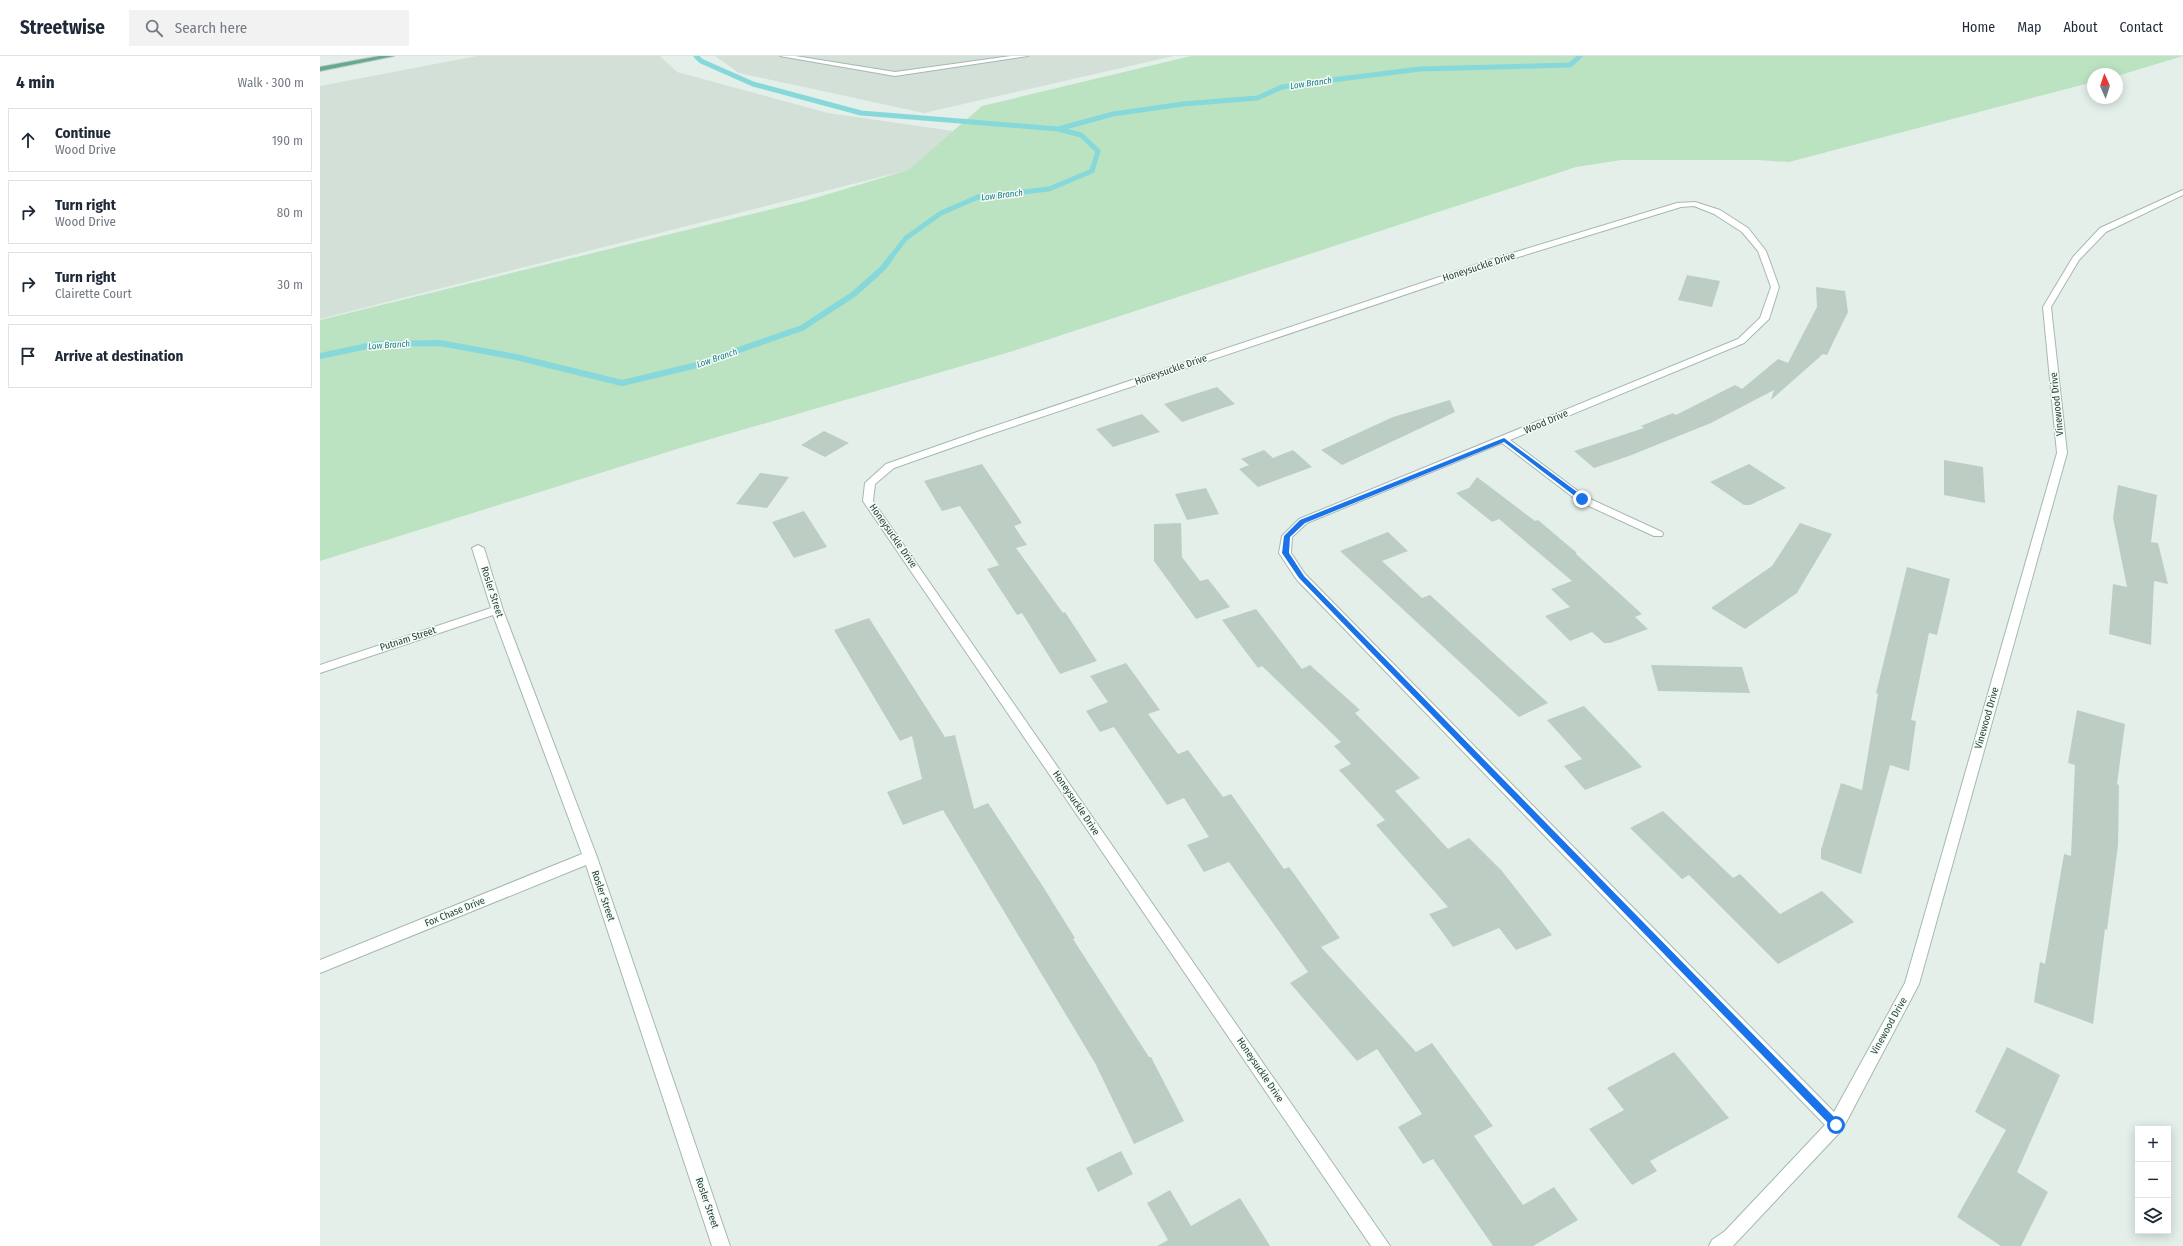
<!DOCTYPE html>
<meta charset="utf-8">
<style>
body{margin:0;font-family:"Fira Sans Condensed",sans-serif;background:#f2f2f3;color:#1f2937}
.controls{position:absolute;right:12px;bottom:12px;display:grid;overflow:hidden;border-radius:0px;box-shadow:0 2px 10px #0003}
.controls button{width:36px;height:36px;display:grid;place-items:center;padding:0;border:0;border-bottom:1px solid #e0e1e3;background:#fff;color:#1f2937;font:20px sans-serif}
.compass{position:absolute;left:1767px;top:12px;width:36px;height:36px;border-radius:50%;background:#fff;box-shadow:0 2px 10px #0003;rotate:357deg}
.stop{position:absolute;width:12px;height:12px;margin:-9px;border:3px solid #1a73e8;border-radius:50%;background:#fff}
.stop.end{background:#1a73e8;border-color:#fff;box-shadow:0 1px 4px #0008}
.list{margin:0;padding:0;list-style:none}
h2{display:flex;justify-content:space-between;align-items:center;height:52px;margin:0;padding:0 16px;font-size:17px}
h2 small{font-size:13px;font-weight:400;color:#747a83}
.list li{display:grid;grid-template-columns:26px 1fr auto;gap:12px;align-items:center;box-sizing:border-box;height:64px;margin:0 8px 8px;padding:0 8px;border:1px solid #e0e1e3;border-radius:0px}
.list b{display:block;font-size:15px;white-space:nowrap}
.list p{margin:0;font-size:13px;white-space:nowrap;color:#747a83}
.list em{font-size:13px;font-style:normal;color:#747a83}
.icon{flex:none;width:22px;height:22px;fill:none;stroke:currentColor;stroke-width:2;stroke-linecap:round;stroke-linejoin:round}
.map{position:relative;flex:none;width:1863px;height:1190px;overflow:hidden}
header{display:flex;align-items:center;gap:24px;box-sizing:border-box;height:56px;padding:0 20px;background:#fff;border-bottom:1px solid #e0e1e3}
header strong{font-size:19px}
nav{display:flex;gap:22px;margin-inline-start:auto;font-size:14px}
.search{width:280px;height:36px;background:#f2f2f3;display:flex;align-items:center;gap:10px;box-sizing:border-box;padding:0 14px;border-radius:0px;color:#747a83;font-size:15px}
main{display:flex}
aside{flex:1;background:#fff}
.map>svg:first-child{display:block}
.built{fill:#d2e0d8}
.green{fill:#bbe3c1}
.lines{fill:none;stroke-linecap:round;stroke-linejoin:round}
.stream-far1{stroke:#87d8da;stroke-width:5}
.stream{stroke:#87d8da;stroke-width:6}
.building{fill:#bccec4}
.minor-casing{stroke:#a6b8b0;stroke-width:2}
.major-casing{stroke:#c1cbc7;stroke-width:2}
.minor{fill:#fff;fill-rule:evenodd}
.major{fill:#64aa8f;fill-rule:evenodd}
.route{fill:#1a73e8}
.labels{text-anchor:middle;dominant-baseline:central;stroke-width:3;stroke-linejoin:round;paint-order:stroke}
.far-water-label{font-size:9px;font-style:italic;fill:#137e82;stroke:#f6fbf8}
.street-label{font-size:10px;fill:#214436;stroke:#f6fbf8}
</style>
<header>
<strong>Streetwise</strong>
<div class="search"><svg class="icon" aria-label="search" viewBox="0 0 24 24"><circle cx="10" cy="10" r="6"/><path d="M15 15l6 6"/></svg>Search here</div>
<nav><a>Home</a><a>Map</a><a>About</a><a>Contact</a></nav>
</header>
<main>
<aside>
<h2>4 min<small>Walk · 300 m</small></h2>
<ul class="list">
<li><svg class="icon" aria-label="ahead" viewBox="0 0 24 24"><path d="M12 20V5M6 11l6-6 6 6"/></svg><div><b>Continue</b><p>Wood Drive</p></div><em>190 m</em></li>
<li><svg class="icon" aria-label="right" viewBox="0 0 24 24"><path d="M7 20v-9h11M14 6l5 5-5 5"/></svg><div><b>Turn right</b><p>Wood Drive</p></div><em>80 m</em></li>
<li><svg class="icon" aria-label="right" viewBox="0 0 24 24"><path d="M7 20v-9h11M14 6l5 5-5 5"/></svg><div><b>Turn right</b><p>Clairette Court</p></div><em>30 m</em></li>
<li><svg class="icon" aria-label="arrive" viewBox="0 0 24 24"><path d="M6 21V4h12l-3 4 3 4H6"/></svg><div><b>Arrive at destination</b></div></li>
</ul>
</aside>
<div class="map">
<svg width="1863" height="1190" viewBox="0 0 1863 1190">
<rect width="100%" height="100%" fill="#e4efe9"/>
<path class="built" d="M157,0h183l17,16 151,41 125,18 -45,39 -588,149v-233z
M395,0h459l-250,57 -185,-40z"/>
<path class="green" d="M871,0h992l-66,20 -24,-2v8l-304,80 -31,-2h-137l-45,7 -566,185 -330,96 -360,113v-241l485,-119 103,-31 74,-64z"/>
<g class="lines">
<path class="stream-far1" d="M376,0l5,5 52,23 108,29 197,16
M571,201l15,-19 35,-25 37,-16 71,-8 43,-18 6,-20 -17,-16 -23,-6 55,-15 70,-10 74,-6 25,-11 34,-5 104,-13 150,-4 10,-9"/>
<path class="stream" d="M0,300l57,-12 63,-1 76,14 106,26 71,-17 109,-38 52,-34 29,-26 9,-12"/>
</g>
<path class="building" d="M1367,219l33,6 -8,26 -34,-7z
M1496,231l29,4 3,21 -21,43 -4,-1 -52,46 3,-10 -63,33 -82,33 -35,12 -20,-17 70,-23 -3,-2 32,-13 3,2 59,-30 7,4 36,-30 10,4 29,-56z
M897,331l18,17 -53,18 -18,-18z
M1130,344l5,12 -113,53 -21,-15 72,-33z
M822,358l18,18 -47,15 -17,-18z
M504,375l25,12 -24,14 -24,-12z
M944,394l9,8 20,-8 19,17 -54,20 -19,-18 10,-4 -8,-6z
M1624,404l39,7 2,36 -41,-8z
M662,408l40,59 -8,3 13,19 -11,3 47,65 2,-1 32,49 -37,13 -38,-61 -5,2 -30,-46 12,-4 -39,-59 -18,5 -18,-30z
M1429,408l37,24 -36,17h-6l-34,-23z
M440,417l29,4 -22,31 -31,-4z
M1157,421l58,44 3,-1 39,33h-2l67,61 -7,3 13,12 -38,14h-6l-12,-11 -22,9 -25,-25 25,-9 -19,-18 21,-8 -73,-62 -7,3 -36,-29 13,-5z
M1798,429l39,10 -6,47 7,1 10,41 -14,-3 -3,64 -42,-11 4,-50 14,3 -14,-69z
M886,432l13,26 -32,6 -12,-26z
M484,455l23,36 -33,11 -22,-36z
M861,467l1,34 18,24 8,-2 22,28 -34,12 -42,-58v-37z
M1480,467l32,11 -35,59 -52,36 -34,-21 61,-42z
M1068,476l20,19 -26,10 40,37 8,-3 118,108 -29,14 -179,-166z
M1587,511l43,12 -13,56 -8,-2 -18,87 5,1 -7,50 -19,-6 -29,109 -40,-15v-9l20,-67 21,7 16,-96 -2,-1z
M936,553l46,60 8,-4 50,45 -5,3 65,65 -25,13 53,58 21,-11 33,33 50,64 -36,15 -17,-22 -46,19 -24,-33 19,-7 -72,-82 9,-5 -46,-50 12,-6 -17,-18 7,-4 -79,-76 -4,2 -36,-48z
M549,562l76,119 10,-2 19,74 14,-6 54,82 33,53 -2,1 76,118h2l33,64 -50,23 -39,-81 -152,-253 -40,15 -16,-33 35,-13 -10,-43 -12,5 -66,-111z
M806,607l34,47 -12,4 30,40 10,-4 35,47 8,-3 53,75 5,-2 51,71 -19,9 95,105 16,-9 61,83 -19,10 49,69 31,-18 24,33 -45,26h-40l-60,-87 -10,5 -25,-37 24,-13 -45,-65 -20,12 -67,-78 18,-11 -79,-110 -25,10 -17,-27 22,-8 -25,-39 -17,7 -53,-78 -14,5 -14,-21 22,-9 -18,-26z
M1331,609l91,2 8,26 -92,-2z
M1264,650l58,61 -57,23 -21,-24 18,-7 -35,-39z
M1757,654l48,14 -8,60 2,1 -1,60 -11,85 -2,-1 -12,95 -59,-22 6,-40 5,2 19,-110 7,2 4,-91 -7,-2z
M1343,755l70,67 7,-4 40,40 42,-23 32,31 -76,42 -89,-89 -7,4 -52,-51z
M1687,991l53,28 -43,97 31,20 -27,54h-20l-44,-29 49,-87 -31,-18z
M1354,996l55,66 -79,43 7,10 -25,14 -43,-56 35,-19 -17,-22z
M801,1095l12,23 -35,18 -12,-24z
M850,1134l21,36 49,-28 30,48h-113l11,-6 -21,-37z"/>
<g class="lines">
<defs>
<path id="minor" d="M460,0h15l100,16 116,-16h17l-133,20z
M1863,134v5l-77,37 -27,28 -28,47 16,146 -148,531 -77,146 -109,116h-24l3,-6 13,-9 100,-106 -528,-545 -18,-27 3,-17 17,-17 439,-180 22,-21 11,-31 -13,-36 -16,-19 -28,-18 -20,-8 -13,1 -179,55 -517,174 -91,32 -19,16 -2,17 517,745h-19l-508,-745 2,-18 21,-19 91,-32 519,-174 181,-55 18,-1 25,8 28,18 18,23 13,36 -10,32 -25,24 -234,97 76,57 76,35 1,2 -1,2h-8l-76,-35 -76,-58 -195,80 -15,14 -1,16 14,21 529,538 71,-129 152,-530 -14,-146 30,-50 27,-29z
M158,489l6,3 19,62 94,247 133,389h-18l-126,-381 -266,108v-13l262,-106 -89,-239 -173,58v-8l171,-57 -19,-60z"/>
<path id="major" d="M60,0h14l-74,15v-4z"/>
</defs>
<use href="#minor" class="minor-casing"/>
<use href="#major" class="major-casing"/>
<use href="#minor" class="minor"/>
<use href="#major" class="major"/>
</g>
<path class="route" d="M1184,382l80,59v3h-4l-76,-58 -199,81 -15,14 -1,16 15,23 535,546v5h-7l-533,-549 -17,-25 2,-17 16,-16z"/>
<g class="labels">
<g class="far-water-label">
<text transform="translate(991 27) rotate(-8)">Low Branch</text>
<text transform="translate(682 139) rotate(-7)">Low Branch</text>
<text transform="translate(69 289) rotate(-4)">Low Branch</text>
<text transform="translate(397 302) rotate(-19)">Low Branch</text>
</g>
<g class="street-label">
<text transform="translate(1159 211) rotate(-18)">Honeysuckle Drive</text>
<text transform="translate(851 314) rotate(-19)">Honeysuckle Drive</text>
<text transform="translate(1737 348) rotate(-96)">Vinewood Drive</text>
<text transform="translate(1226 366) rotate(-23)">Wood Drive</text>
<text transform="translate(573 480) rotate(55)">Honeysuckle Drive</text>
<text transform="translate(172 536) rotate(72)">Rosler Street</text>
<text transform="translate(88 583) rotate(-18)">Putnam Street</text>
<text transform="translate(1667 662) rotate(-74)">Vinewood Drive</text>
<text transform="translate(756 747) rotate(56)">Honeysuckle Drive</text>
<text transform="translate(283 840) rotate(71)">Rosler Street</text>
<text transform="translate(135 856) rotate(-22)">Fox Chase Drive</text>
<text transform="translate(1569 970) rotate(-61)">Vinewood Drive</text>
<text transform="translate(940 1014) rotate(56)">Honeysuckle Drive</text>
<text transform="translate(387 1147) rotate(71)">Rosler Street</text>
</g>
</g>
</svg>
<div class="controls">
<button>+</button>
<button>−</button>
<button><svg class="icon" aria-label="layers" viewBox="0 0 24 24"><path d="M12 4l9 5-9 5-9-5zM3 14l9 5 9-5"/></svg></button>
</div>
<svg class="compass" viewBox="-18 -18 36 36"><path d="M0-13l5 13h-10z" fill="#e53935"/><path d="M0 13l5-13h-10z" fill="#747a83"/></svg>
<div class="stop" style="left:1516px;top:1069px"></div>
<div class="stop end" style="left:1262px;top:443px"></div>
</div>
</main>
